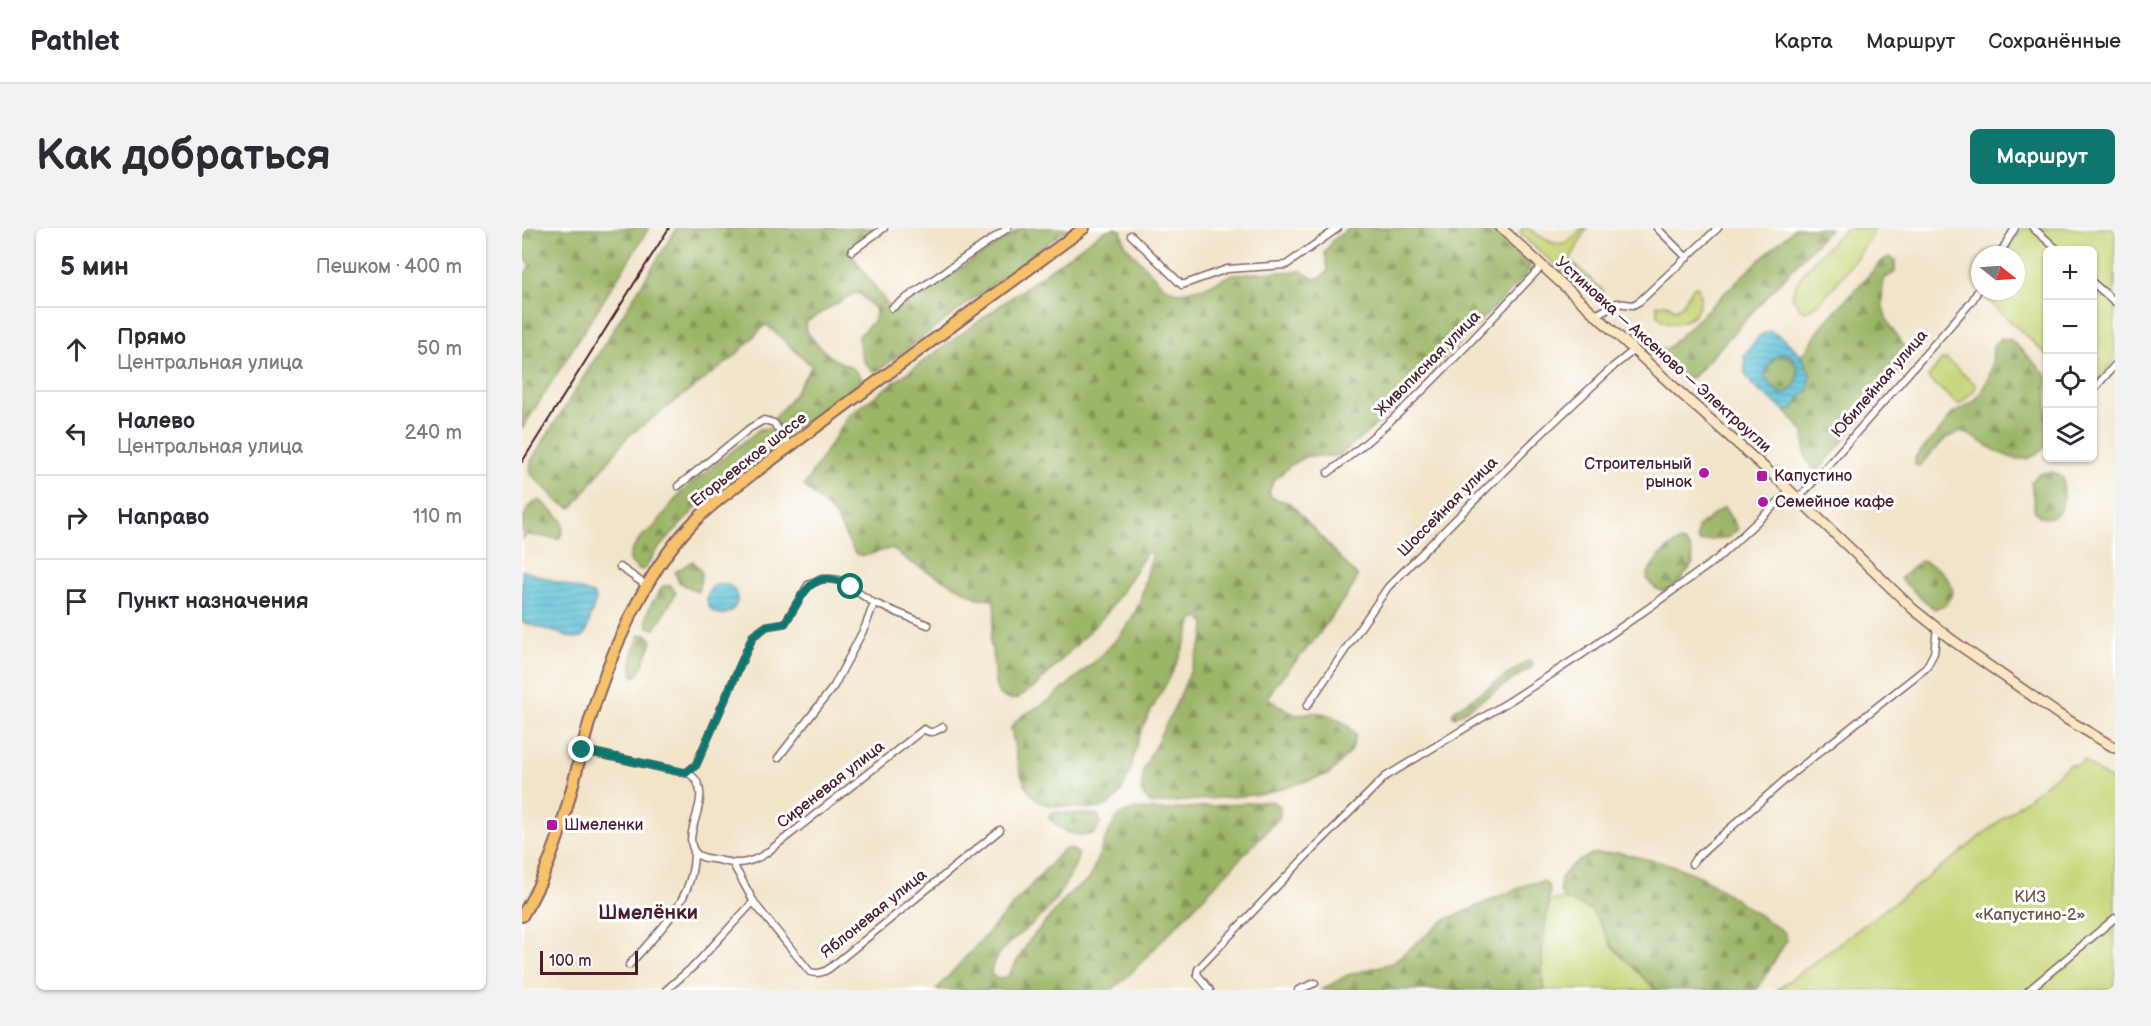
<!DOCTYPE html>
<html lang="ru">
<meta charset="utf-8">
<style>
body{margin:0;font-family:"Balsamiq Sans",sans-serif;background:#f2f2f3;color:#2b2b33}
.controls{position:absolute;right:18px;top:18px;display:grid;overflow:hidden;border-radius:9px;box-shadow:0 2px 4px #0004}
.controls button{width:54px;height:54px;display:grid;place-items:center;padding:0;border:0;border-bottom:2px solid #e1e1e2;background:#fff;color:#2b2b33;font:30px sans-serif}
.compass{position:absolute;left:1449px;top:18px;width:54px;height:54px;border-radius:50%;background:#fff;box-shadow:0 2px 4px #0004;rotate:107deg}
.scale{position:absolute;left:18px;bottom:15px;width:98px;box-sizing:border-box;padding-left:6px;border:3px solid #4a1f2b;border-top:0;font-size:16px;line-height:21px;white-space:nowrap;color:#4a1f2b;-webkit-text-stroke:4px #fff;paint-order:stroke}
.stop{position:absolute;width:18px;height:18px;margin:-14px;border:4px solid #0f766e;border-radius:50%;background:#fff}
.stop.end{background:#0f766e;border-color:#fff;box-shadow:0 2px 6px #0008}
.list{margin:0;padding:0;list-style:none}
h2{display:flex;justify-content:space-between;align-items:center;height:78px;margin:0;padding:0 24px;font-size:26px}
h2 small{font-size:20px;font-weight:400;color:#7c7c81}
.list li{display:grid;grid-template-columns:39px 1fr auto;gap:18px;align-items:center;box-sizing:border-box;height:84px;padding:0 24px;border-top:2px solid #e1e1e2}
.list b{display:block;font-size:22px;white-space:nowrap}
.list p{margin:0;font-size:20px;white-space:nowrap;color:#7c7c81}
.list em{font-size:20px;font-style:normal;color:#7c7c81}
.icon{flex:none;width:33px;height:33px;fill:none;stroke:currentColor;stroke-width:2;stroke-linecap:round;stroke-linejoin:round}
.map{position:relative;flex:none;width:1593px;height:762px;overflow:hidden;border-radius:9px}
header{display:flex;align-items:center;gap:36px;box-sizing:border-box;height:84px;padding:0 30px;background:#fff;border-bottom:2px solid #e1e1e2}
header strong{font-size:28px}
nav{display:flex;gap:33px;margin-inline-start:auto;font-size:21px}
.intro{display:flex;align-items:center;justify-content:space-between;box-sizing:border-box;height:144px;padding:0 36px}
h1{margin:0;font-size:42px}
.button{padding:15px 27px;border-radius:9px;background:#0f766e;color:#fff;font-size:21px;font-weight:700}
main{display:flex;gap:36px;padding:0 36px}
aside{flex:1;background:#fff;border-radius:9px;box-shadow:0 2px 4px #0004}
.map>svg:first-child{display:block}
.green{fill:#c5d577;stroke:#887a51;stroke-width:1.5}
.forest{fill:url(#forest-firs);stroke:#736a4a;stroke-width:1.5}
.water{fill:url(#water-rules);stroke:#527080;stroke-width:1.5;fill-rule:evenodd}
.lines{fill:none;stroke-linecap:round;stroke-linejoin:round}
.street-casing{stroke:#846462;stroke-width:9}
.secondary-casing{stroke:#846462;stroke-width:12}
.primary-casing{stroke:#846462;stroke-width:14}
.street{stroke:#fff;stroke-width:6}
.secondary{stroke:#fbe6c4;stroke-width:9}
.primary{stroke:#f6c16b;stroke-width:10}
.rail{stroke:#4a1f2b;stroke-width:2}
.route{stroke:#0f766e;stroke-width:8}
.poi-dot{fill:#b5179e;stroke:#fff;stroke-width:2}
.labels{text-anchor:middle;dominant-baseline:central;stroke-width:6;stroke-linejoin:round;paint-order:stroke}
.street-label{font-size:16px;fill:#4a1f2b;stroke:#fff}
.poi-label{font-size:16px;fill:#4a1f2b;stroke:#fff;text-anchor:start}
.park-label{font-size:16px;fill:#6f5642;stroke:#fff}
.quarter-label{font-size:20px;font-weight:bold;fill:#4a1f2b;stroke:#fff}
</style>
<header>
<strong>Pathlet</strong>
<nav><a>Карта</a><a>Маршрут</a><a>Сохранённые</a></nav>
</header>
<div class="intro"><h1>Как добраться</h1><a class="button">Маршрут</a></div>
<main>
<aside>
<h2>5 мин<small>Пешком · 400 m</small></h2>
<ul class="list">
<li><svg class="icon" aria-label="ahead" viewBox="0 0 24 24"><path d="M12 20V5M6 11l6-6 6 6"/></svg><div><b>Прямо</b><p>Центральная улица</p></div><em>50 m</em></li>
<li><svg class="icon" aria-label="left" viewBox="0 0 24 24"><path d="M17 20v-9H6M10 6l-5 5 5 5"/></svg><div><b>Налево</b><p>Центральная улица</p></div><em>240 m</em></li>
<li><svg class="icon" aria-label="right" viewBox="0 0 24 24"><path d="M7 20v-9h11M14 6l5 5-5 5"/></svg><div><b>Направо</b></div><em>110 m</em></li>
<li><svg class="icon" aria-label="arrive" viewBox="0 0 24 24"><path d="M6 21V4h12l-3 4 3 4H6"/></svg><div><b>Пункт назначения</b></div></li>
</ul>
</aside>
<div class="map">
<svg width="1593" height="762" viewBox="0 0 1593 762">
<defs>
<pattern id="forest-firs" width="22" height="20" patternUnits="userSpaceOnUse" patternTransform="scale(1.5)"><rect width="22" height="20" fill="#9cb668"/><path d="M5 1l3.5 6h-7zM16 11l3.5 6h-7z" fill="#819356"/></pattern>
<pattern id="water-rules" width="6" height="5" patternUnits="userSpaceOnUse" patternTransform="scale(1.5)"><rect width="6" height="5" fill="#59c0d6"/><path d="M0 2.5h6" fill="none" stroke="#4c9bae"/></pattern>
</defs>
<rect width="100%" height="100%" fill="#fff"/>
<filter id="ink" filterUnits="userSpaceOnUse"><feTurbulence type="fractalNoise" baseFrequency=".0167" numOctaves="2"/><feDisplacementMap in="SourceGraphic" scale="12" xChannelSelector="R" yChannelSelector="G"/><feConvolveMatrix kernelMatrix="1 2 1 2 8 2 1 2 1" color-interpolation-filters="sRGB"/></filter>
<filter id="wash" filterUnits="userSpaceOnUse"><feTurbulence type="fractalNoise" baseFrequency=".008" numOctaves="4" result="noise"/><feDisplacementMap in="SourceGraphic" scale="24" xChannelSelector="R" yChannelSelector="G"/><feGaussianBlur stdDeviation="1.35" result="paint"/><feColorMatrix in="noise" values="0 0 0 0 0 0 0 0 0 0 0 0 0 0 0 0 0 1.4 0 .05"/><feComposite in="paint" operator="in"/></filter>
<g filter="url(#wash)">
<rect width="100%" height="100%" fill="#f1e4c9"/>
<path class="green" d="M1001,0h5c22,15 34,26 54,0h5l-17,32 33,31 1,7 -6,4 -77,-67v-6z
M1324,0h27l-1,9 -39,51 -13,14 -13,9 -7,-2 -8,-12c4,-24 37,-51 54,-69z
M1500,0h93v132l-22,26 -1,-136h-44l-1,105 -61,-56v-8h30v-36h-12z
M1173,58l3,1c13,40 -46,48 -41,18l9,-1 9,5c13,-4 11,-17 20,-23z
M1424,131l30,26 -1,4 -15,15 -4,-1 -28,-25 14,-18z
M1562,532l14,12 17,10v208h-338l178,-133 115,-93 6,2z
M1042,671l27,10 11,17 10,20 44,44h-111c-7,-27 -3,-63 5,-89z"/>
<path class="forest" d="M0,0h127l-127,201v-150l8,-14 -6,-8h-2z
M155,0h203l-31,23 44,61 129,-84h46l-189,142 -6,1c-12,-8 -14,-21 -14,-35l16,-17 1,-9 -16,-16 -6,-1 -48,29 -1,7c8,11 15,20 26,28 11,8 24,8 31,22l-3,4 -73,53 -12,-18 16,-18 22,-34 -46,-42 -33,34 -106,79 -55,71 -12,-5 -30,-30 1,-12z
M592,0l7,2 4,15 38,41 15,7 30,-7 25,-12 68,-3 13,8 8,-2 6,-7 -3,-17 7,-12 17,-13h145l34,31 2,8 -5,9 -143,144 -43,36h-33l-14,8 -18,16 -5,12 3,6 18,5 67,73 -3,9 -38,53 -41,47 -7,12 4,4 24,14c24,-7 43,0 60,19l-4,15 -10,12 -13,13 -65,20 -113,10 -10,-12 3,-24 36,-72 24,-59 1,-14 -5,-5 -7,2c-5,16 -11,32 -18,47 -12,25 -29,47 -37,73 -6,21 -10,53 -30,65 -10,6 -29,3 -41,2 -8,-1 -19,-1 -26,-5 -23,-13 -25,-51 -30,-74 9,-16 27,-18 41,-30 28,-24 74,-58 87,-95 6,-16 8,-33 14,-49l-6,-2 -39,60 -72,74 -20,13h-9l-8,-5 -4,-10 -2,-30 -3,-13 5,-28 -1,-12 -7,-3h-9l-68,-36 -18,-14 -29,8 -8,-3 -22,-40 -29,-27 45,-71 253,-183z
M1273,0h35l-138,150 -13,-1 -38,-30 -3,-4 7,-6 15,11 6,2 76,-74z
M1367,29l6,3v12l-11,7c-7,38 7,48 27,77l-2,6 -89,107 -5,1c-12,-9 -10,-24 -11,-38l-20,-22h9l8,-14 4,-31 -6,-9 7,-5 18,-28 58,-62z
M1479,110l10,2 36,35v69c-27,36 -58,-3 -86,-13l-15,7 -27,28 -4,-1v-7l25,-28 12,-16 23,-13 13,-21 4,-14 1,-21z
M1260,126l7,1 9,13c0,13 -3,24 -17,26l-16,-15c0,-11 7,-21 17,-25z
M247,200c8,4 11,7 10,17l-56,40 -28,24 -40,43 -9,15 -4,3 -4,-1 -9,-9 2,-8 9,-14 14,-11 27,-35 79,-63z
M1532,244l9,6 1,20 -6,15c-9,6 -15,7 -23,-1l-4,-30 9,-9z
M18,272l22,20 1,10 -4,9 -31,-4 -6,4c0,-16 1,-33 18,-39z
M1202,279l14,22 -9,8 -29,5 -3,-3 1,-12z
M1159,313c10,4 11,12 12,22 -12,18 -29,42 -46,16 1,-14 21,-33 34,-38z
M171,333l9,11 -4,20 -19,-10 -4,-10z
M1398,333c16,4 29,14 33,31l-7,13 -12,4 -34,-30z
M141,358h8l5,7 -21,36 -7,-2c-6,-15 8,-29 15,-41z
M118,407h8l4,6 -13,33 -5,3c-5,-14 -1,-29 6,-42z
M1006,433l4,1v5l-77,50 -3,-3 4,-5z
M749,573l9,5v11l-149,156 -19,17h-176l127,-140 8,-2 8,6c-6,19 -19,41 -32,56 -15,18 -58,41 -56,65l8,4 9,-3 21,-35 43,-50 17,-11 17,-43 12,-21 16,-7 32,1z
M531,584l45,3 3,7 -6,11c-20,7 -34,-3 -47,-16z
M1098,625l52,12 30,12 82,55 3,8 -30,50h-101l-44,-44 -10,-20 -11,-16 -27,-11 -4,-9 1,-12 11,-13 20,-11z
M1022,653l6,7 -8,62v31l3,9h-224l27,-15 44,-12 53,-43 83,-36z"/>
<path class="water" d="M1248,103c17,9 33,22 39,41 2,6 0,14 -1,19l-7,5 -8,14h-9l-31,-24 -8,-12 -1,-19 16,-20zM1260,126l8,1 8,14c0,12 -3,23 -17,25l-16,-15c0,-11 7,-21 17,-25z
M0,342l71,24 3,5 -10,33 -4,5 -8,1 -52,-16z
M185 371a15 15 0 1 1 30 0a15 15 0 1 1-30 0Z"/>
</g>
<g filter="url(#ink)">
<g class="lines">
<defs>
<path id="street" d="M1135,0l30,30
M1511,0l25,22
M609,7l51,50 45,-16 59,-4 52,-37
M330,23l32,-23
M1477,27l16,-27
M1570,54l23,20
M370,80l116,-80
M1074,87l21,-12 16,2 7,-4 78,-73
M1571,162l22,-25
M806,245c80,-60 145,-135 214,-207
M156,258l72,-58 14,-8 10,3 16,24
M1276,271l174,-198 8,-14
M98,339l27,19
M785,478l81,-119 150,-150 76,-71 20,-16
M60,522l108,24c28,21 -12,60 6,79 6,7 17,5 26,8 17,4 28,2 43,-7l159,-125c7,6 12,2 19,-2
M256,530l56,-72 31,-59 9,-24
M164,545l10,-8 57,-129 14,-10 18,-3 23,-38 14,-6h8l9,1 35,23 54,22
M211,636l22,40 55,68c8,2 13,1 20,-4l170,-138
M1170,636l4,-6 97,-85 133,-105 8,-15 3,-25
M107,737c30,-34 65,-64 65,-113
M144,762l29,-25 59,-64
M688,762l-13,-16 1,-5 108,-113 79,-79 128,-78 68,-44 69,-48 67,-48 73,-68
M776,762l17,-7
M1507,762l86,-72"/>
<path id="secondary" d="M979,0l184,169 98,87 130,125 39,31 106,74 57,34"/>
<path id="primary" d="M0,688c38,-61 48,-125 67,-193 18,-63 56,-151 102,-198 20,-21 44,-38 67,-55l326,-242"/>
</defs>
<use href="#street" class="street-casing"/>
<use href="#secondary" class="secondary-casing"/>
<use href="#primary" class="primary-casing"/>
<use href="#street" class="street"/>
<use href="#secondary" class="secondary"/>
<use href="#primary" class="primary"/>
<path class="rail" d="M0,234l147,-234"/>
</g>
</g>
<g class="lines" filter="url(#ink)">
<path class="route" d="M60,522l104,23 10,-8 57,-129 14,-10 18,-3c18,-28 27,-59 66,-36"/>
</g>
<g class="poi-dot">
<circle cx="1182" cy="245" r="6"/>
<rect x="1234" y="242" width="12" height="12" rx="3"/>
<circle cx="1241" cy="274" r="6"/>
<rect x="24" y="591" width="12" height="12" rx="3"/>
</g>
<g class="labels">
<g class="street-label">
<text transform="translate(1141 127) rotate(42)">Устиновка — Аксеново — Электроугли</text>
<text transform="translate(906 136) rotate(-45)">Живописная улица</text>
<text transform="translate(1358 156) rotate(-49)">Юбилейная улица</text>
<text transform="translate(227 232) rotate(-38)">Егорьевское шоссе</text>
<text transform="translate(926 279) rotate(-45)">Шоссейная улица</text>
<text transform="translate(309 557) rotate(-38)">Сиреневая улица</text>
<text transform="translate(352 686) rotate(-39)">Яблоневая улица</text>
</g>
<g class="poi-label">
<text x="1170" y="236" text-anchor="end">Строительный<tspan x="1170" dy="18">рынок</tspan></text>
<text x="1252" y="248">Капустино</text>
<text x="1253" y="274">Семейное кафе</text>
<text x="42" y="597">Шмеленки</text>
</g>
<g class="park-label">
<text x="1508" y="669">КИЗ<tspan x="1508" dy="18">«Капустино-2»</tspan></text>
</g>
<g class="quarter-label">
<text x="126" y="685">Шмелёнки</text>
</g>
</g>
</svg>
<div class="controls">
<button>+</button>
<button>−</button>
<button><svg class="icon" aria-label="locate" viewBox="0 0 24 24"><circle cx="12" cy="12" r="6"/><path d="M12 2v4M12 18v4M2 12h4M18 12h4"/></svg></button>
<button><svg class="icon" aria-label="layers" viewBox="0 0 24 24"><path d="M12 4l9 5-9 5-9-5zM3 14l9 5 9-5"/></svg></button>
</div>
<svg class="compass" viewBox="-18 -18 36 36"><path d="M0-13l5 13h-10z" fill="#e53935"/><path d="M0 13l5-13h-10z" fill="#7c7c81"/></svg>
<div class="scale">100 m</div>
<div class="stop" style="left:329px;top:359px"></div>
<div class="stop end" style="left:60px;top:522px"></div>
</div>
</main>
